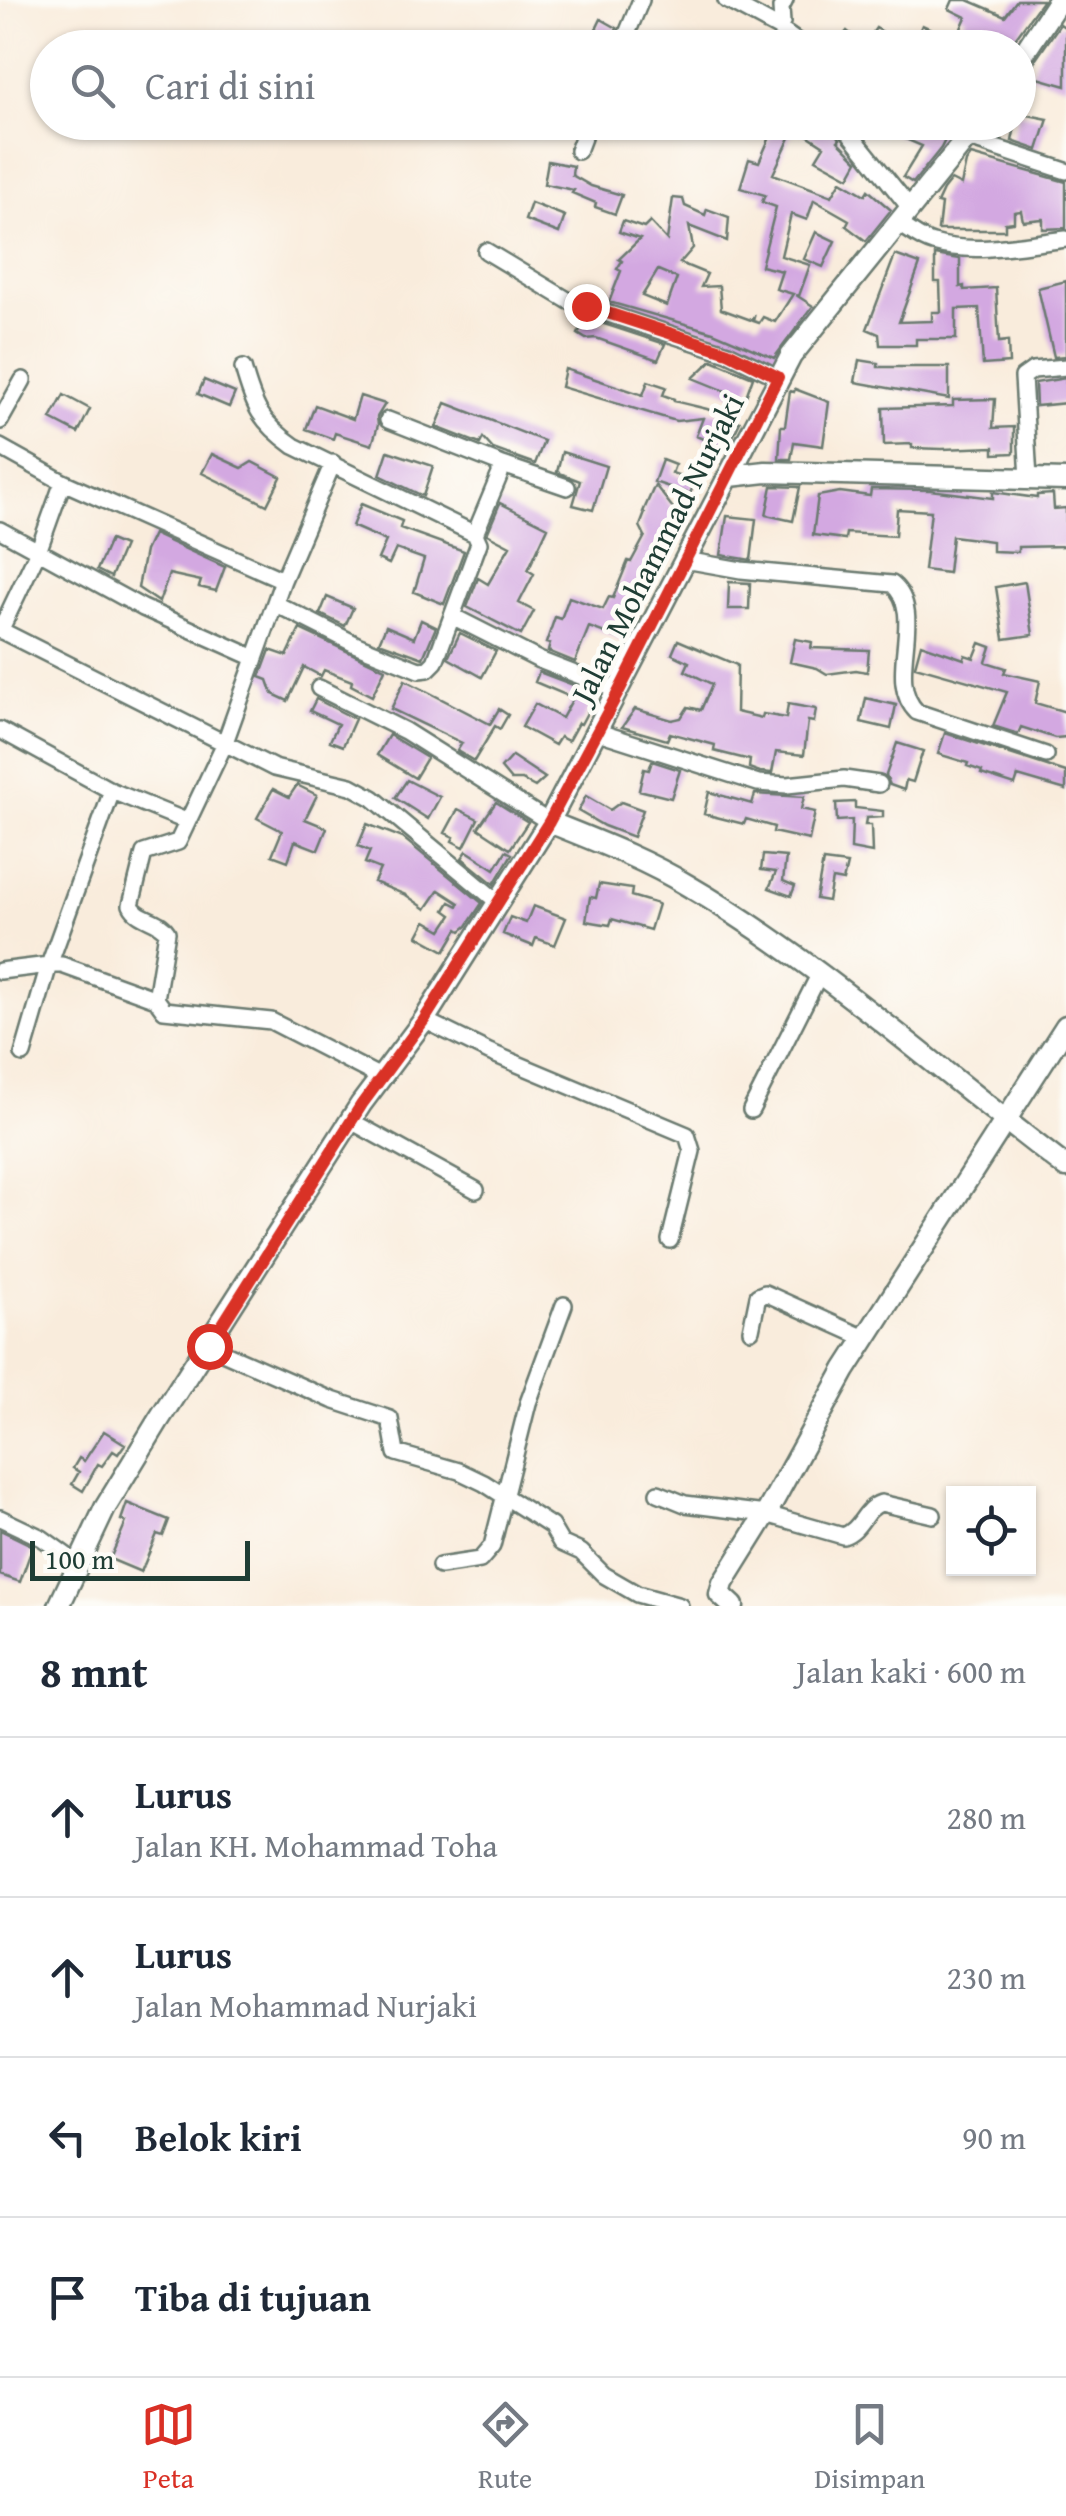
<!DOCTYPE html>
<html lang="id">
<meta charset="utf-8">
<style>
body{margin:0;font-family:"Gentium Book Plus",serif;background:#f2f2f3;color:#1f2937}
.controls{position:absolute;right:30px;bottom:30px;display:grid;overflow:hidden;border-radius:0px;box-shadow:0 2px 8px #0004}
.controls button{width:90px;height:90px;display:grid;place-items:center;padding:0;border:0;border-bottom:2px solid #e0e1e3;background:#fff;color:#1f2937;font:50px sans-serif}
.scale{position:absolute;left:30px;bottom:25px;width:220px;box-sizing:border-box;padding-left:10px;border:5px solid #1f3d34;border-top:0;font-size:28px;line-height:35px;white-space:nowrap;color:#1f3d34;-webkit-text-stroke:8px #fdfcf7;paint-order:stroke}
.stop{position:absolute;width:30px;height:30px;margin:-22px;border:8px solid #d93025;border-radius:50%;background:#fff}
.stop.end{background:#d93025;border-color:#fff;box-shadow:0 2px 10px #0008}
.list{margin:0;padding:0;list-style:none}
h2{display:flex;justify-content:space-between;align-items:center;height:130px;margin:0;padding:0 40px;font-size:42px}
h2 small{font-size:32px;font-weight:400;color:#747a83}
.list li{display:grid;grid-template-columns:65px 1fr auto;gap:30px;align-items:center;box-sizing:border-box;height:160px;padding:0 40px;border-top:2px solid #e0e1e3}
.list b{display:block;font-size:38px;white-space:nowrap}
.list p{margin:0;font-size:32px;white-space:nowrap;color:#747a83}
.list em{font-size:32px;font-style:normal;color:#747a83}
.icon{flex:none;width:55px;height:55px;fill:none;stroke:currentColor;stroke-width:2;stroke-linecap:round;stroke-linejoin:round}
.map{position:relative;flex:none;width:1066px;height:1606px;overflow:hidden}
.search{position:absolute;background:#fff;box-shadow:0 2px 8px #0004;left:30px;right:30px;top:30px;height:110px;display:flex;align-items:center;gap:25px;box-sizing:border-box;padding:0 35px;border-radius:55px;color:#747a83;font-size:38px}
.sheet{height:770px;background:#fff}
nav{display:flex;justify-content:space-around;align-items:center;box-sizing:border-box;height:140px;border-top:2px solid #e0e1e3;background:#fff;font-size:28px;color:#747a83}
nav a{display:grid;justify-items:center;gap:5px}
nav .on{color:#d93025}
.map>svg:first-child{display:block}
.building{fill:#d3a8e1;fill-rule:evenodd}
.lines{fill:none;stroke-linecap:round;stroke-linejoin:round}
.minor-casing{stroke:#6b7a6f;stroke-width:20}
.tertiary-casing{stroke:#6b7a6f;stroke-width:25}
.minor{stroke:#fff;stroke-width:15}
.tertiary{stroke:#fff;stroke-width:20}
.route{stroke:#d93025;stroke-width:12}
.labels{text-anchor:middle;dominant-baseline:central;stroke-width:9;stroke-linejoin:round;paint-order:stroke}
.street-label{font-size:32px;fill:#1f3d34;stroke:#fdfcf7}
</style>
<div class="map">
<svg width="1066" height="1606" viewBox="0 0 1066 1606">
<rect width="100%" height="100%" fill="#fdfcf7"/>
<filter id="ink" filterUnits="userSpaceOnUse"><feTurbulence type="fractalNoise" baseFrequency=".01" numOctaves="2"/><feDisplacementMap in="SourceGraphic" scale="20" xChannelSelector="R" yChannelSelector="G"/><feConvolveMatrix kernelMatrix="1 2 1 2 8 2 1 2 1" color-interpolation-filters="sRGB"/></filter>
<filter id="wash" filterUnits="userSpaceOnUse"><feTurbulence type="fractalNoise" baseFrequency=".0048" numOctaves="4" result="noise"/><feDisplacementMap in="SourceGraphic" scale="40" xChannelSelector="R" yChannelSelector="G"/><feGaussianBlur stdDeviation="2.25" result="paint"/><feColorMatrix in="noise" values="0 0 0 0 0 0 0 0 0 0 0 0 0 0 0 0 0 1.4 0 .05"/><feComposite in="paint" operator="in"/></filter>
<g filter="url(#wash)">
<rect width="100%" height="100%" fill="#f9ecdc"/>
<g id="blocks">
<path class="building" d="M953,0h15l37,16 12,-16h26l-35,48h-96l10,-23 34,15 10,-23 -17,-8z
M601,19l16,9 -7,20h-23z
M1060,24l6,4v58l-35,-10 5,-17z
M876,28l12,7 -8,13h-47l14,-17 17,14z
M1018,113l30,6 -10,31 -26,-9z
M738,122h92l10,17 -2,2 20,20 -9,16 -33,-18 8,-13 -29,-19 -22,47 59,22 9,-15 24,14 3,-5 23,20 -25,31 -20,-15 3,-6 -35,-20 -7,20 -16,-6 -10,42 29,9 -11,31 -3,-1 17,11 -39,52 -61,-26 -104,-30 12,-31 -4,-2 5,-8 -3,-2 21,-20 -21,-7 4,-11 21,7 6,-6 17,18 6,-42 10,1 2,7 20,9 2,-6 22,8 -2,24 -38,-15 4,22 -13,15 27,11 -6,13 18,-1 2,23 30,11 3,-3 -1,4 6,2 4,-6 12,5 18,-28 -17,-5 6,-18 -21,-5 15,-59 -14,-5 3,-7 -25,-7 9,-29 10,3 11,-25zM658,270l19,8 -10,28 -25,-10z
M866,122h88l-13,26 -28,35 -10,-6 19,-31z
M971,155l95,27v46l-23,1v-10l-20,2 -2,-10 -7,1v10l-9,1v7h-67l3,-26 -4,-1 6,-13 8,-10 10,5 5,-23z
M548,161l25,5 -1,9 19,11 31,9 -7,19 -20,-7 1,-4 -24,-10 2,-3 -30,-6z
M531,203l34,13 -6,17 -34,-13z
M816,232l19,9 -12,26 -19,-8z
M895,255l25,9 -21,58 33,-1v-9h9l-1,-30h-5v-27l25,4v28l4,-1v4l32,-2 3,54 9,-1 1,22 -26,2 -4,-57 -23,1v30h-40v6h-36l-1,-11 -12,-5z
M1066,281v75l-12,1 -16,-69z
M586,318l79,26 -7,16 -62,-22 -10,1 -8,-5z
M712,360l41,17 -8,22 -52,-21z
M859,360l19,3v4h71v32l-94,-17z
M565,369l78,26 5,-14 18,6 -3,8 11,4v2l33,8 33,13 -13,27 -31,-13 7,-18 -27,3 -115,-34z
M1066,378v25l-30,3 -1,-23z
M204,380l31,13 -6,14 -31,-13z
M795,389l34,13 -6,44 -29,-4 -3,17h-12l2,-33h4l5,-35 4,1z
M64,395l26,14 -12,24 -27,-14z
M360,396l25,8 -8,13 1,8 -6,20 -37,-12 -2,6 -27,-10 9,-24 38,14z
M995,399l-2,29 21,-1v26l-20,1v-7l-52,2 -30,-1v-4l-28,1 -1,-37 70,-2v-6z
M446,403l98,38 -9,23 -42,-15 -10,-11 -3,6 -44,-17z
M388,451l45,15 -10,30 -43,-21z
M562,452l44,14 -13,44 -20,-5 7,-24 -23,-9z
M212,454l30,14 10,-6 29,15 -14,28 -65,-32z
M662,460l13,5 -3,8 23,8 -5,13 -36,-12z
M655,485l25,32 -19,32 4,2 -13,29 -31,59 -32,-12 -14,35 -27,-11 2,-7 -4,-1 9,-26 6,2 8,-22 34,12 6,-12 4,1 15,-37 3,1 14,-26 -5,-10 5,-13 -2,-1z
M772,486l28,1 -7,34 -27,-6z
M871,489l59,1 63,8v-6l44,6v-3l16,-1 1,15 12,-1v38l-48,1v5l-26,-1v-10l-40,-5 -4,37 -24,-3 7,-59 -34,-2 -2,27 -49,-3 -1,6 -32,-4 5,-39 22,-4 30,4z
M500,503l48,24 -20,43 6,4 -15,29 15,8 -13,24 -54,-28 11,-29 10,6 22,-38 -23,-12z
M361,504l41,17 -2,7 64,23 -20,53 -30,-12 10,-33 -28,-10 -7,15 -11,-5 8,-18 -34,-15z
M727,516l29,3 -5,41 -30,-5z
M153,534l72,33 -9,24 -17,-4 2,-6 -32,-7 -10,28 -21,-14 7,-37z
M110,540l14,6 -13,31 -14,-7z
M729,582l21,1 -1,26h-21z
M1025,582l8,53 -29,4 -8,-52z
M327,597l26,11 -8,18 -25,-12z
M421,620l15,7 -13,31 -44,-16 7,-16 28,12z
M300,629l85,40 -13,27 -21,-11 1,-4 -28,-11 -3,6 -17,-9 -16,34 -15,-7 -5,-14 -8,-3 10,-27 17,6z
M460,633l36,18 -14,26 -34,-19z
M795,639l17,3 -1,6 58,2 -2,22 -11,-2 -29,4 -10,-6 -27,-6z
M678,640l59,25 -1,47 26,6 1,-4 23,4 2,-14 28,5 -2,13 -6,-1 -4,34 -28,-3 -4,21 -12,-1 -11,-4 1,-8 -36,-9 1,-6 -45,-12 -3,7 -45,-13 13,-18 37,11 9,-2 7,-11 13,3 11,-26 -27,-13 4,-9 -17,-8z
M980,643l11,4 -5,15 20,6 -2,5 36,8 -5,22 31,9v25l-11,1 -34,-11 -3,7 -25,-8 14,-34 -92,-26 6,-22 43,15 1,-4 9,3z
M539,672l58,22 -16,30 -3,-1 -10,18 -8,-4 -5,8 -33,-18 13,-23 27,14 11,-20 -38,-16z
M405,680l85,44 9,-15 9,6 -8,14 -5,-3 -21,35 -17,-10 5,-8 -71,-34z
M866,698l30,7 -5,24 -30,-7z
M316,699l39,20 -12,27 -13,-5 8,-17 -28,-13z
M945,733l121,39v18l-48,-14 -3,9 -34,-11 1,-3 -15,-5 1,-3 -30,-9z
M389,735l38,23 -12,20 -38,-23z
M897,743l26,8 -10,31 -7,-2 -2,10 -14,-5 -4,-10z
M512,756l33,22 -10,9 -13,-7h-11l-10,-12z
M652,761l28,9 -9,28 -32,-8 5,-21 5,1z
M407,780l33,17 -12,22 -33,-21z
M297,785l20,10 -12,24 22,9 -9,22 -23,-9 -7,20 -16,-6 10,-24 -25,-13 16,-29 16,8z
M709,792l43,12 3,-10 49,3 -3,12 14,3 -6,28 -36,-8 1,-5 -28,-8 -2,5 -40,-10z
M586,796l24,14 11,-8 22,8 -10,27 -29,-11 -26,-15z
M496,802l32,20 -18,27 -32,-21z
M855,802v6l28,3v6l-17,1 -1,7h6l1,28 -21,-4 1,-29 -15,1 -1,-18z
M458,809l20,10 -14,28 -12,-6 2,-4 -9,-4z
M367,824l36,14 79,65 -15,23 -6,5 -3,-2 -13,22 -27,-15 8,-15 16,9 10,-15 -7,-5 5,-8 8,4 1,-3 -20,-13 -13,19 -20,-14 -32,-13 6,-13 -15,-6 5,-12 -12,-5z
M467,851l28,18 11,-18 6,3 -18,30 -32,-26z
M763,855l23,2 -3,24 12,5 -4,10 -22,-8 7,-16 -15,-2z
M823,861l24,3 -4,17 -11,-2 -4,22 -12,-2z
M599,884l33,5 -1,7 27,8 -8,26 -38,-11 -2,6 -24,-4 4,-24 6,1z
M533,906l33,12 -11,27 -19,-7 -3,8 -30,-12 7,-17 16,6z
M104,1431l21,13 -7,10 -5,-3 -11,15 -4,-2 -15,27 -11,-7 7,-12 -6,-4 6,-10 5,3z
M127,1503l42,17 -6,16 -6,-2 -16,38 -31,-13 16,-37 -5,-2z
M0,1530l33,16 -13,36 -20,-7z"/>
</g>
</g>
<g filter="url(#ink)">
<use href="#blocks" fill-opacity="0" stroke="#6b7a6f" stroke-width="2.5"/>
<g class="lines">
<defs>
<path id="minor" d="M726,0l52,28 4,-5 -1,-15 4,-8
M778,28l28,20
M621,48l20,-48
M841,122l70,87
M969,139l97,32
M578,151l11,-29
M899,224c11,6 22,16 34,19 41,12 92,1 133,-4
M486,251l83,50 159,52 50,24
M243,368c11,39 17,54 51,78l181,88
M0,421l23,-41
M0,447l63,35 -24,67 -39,82
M333,463l-50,117 -59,165 -46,97 -34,11 -13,52c7,15 27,13 36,27l-11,67 8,11 107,11 111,57
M500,464l67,23
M1029,479l-6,-102 10,-7 33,-3
M63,482l220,98
M0,530l143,78 112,50
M685,560l56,10 151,14c36,30 -9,95 25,128l129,43
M276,604l81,41 62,25 9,-1 7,-7 44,-119 -4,-9 25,-60v-10l-112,-44
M454,617l85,43 80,31
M0,630l274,138 77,18 22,12 126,105
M319,688l86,43 144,91
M0,730l112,61
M595,731l163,52 29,2 57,-6 35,5
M0,971l49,-6 63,-174 74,30
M424,1020l65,32 198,83 5,16 -22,89
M23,1054l26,-89h13l94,34
M751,1110l68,-135
M351,1121l125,69
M751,1330l7,-34 7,-3 100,45
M209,1346l123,54 58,19 6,34 63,18 25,12 67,43 10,17 20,9 23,23 33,19 43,12
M658,1493l27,11 81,10 77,22c19,-6 20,-27 38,-33l52,12
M0,1518l42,20 36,26
M440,1566l40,-6 12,-14 36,-143 36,-98"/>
<path id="tertiary" d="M1018,62l41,-62
M730,476l36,-4 300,8
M549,822c47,19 95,37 138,63 136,79 254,188 379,282
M59,1606l46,-98 53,-87 203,-317 63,-84 125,-198 242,-466 189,-234
M733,1606l-13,-12 3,-11 43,-69 79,-144 221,-344"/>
</defs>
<use href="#minor" class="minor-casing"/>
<use href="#tertiary" class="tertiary-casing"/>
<use href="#minor" class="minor"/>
<use href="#tertiary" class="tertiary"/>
</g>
</g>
<g class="lines" filter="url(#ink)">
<path class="route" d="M209,1346l153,-242 62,-84 125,-198 70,-131 159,-314 -50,-25 -142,-46"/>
</g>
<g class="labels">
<g class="street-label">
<text transform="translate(657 548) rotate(-63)">Jalan Mohammad Nurjaki</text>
</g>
</g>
</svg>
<div class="controls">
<button><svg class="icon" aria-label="locate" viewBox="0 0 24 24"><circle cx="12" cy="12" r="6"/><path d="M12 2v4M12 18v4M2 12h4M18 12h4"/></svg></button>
</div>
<div class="scale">100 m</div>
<div class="stop" style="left:209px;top:1346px"></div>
<div class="stop end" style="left:586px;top:306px"></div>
<div class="search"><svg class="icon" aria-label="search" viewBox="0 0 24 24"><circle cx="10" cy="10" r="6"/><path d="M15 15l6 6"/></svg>Cari di sini</div>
</div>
<section class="sheet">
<h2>8 mnt<small>Jalan kaki · 600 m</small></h2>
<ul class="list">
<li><svg class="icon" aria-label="ahead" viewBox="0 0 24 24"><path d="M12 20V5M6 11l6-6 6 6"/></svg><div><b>Lurus</b><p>Jalan KH. Mohammad Toha</p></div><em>280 m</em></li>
<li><svg class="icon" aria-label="ahead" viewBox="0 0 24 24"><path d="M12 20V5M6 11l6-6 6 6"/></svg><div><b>Lurus</b><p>Jalan Mohammad Nurjaki</p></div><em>230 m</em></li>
<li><svg class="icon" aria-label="left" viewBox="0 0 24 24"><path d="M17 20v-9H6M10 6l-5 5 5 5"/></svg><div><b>Belok kiri</b></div><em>90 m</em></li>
<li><svg class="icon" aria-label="arrive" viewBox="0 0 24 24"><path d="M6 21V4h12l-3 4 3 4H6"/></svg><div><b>Tiba di tujuan</b></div></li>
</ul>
</section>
<nav>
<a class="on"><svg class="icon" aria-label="map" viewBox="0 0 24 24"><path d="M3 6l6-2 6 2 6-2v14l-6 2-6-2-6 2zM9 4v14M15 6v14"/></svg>Peta</a>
<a><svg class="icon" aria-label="directions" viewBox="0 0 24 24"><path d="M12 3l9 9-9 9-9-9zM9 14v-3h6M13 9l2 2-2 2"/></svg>Rute</a>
<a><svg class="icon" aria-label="saved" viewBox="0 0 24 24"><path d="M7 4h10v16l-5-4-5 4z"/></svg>Disimpan</a>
</nav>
